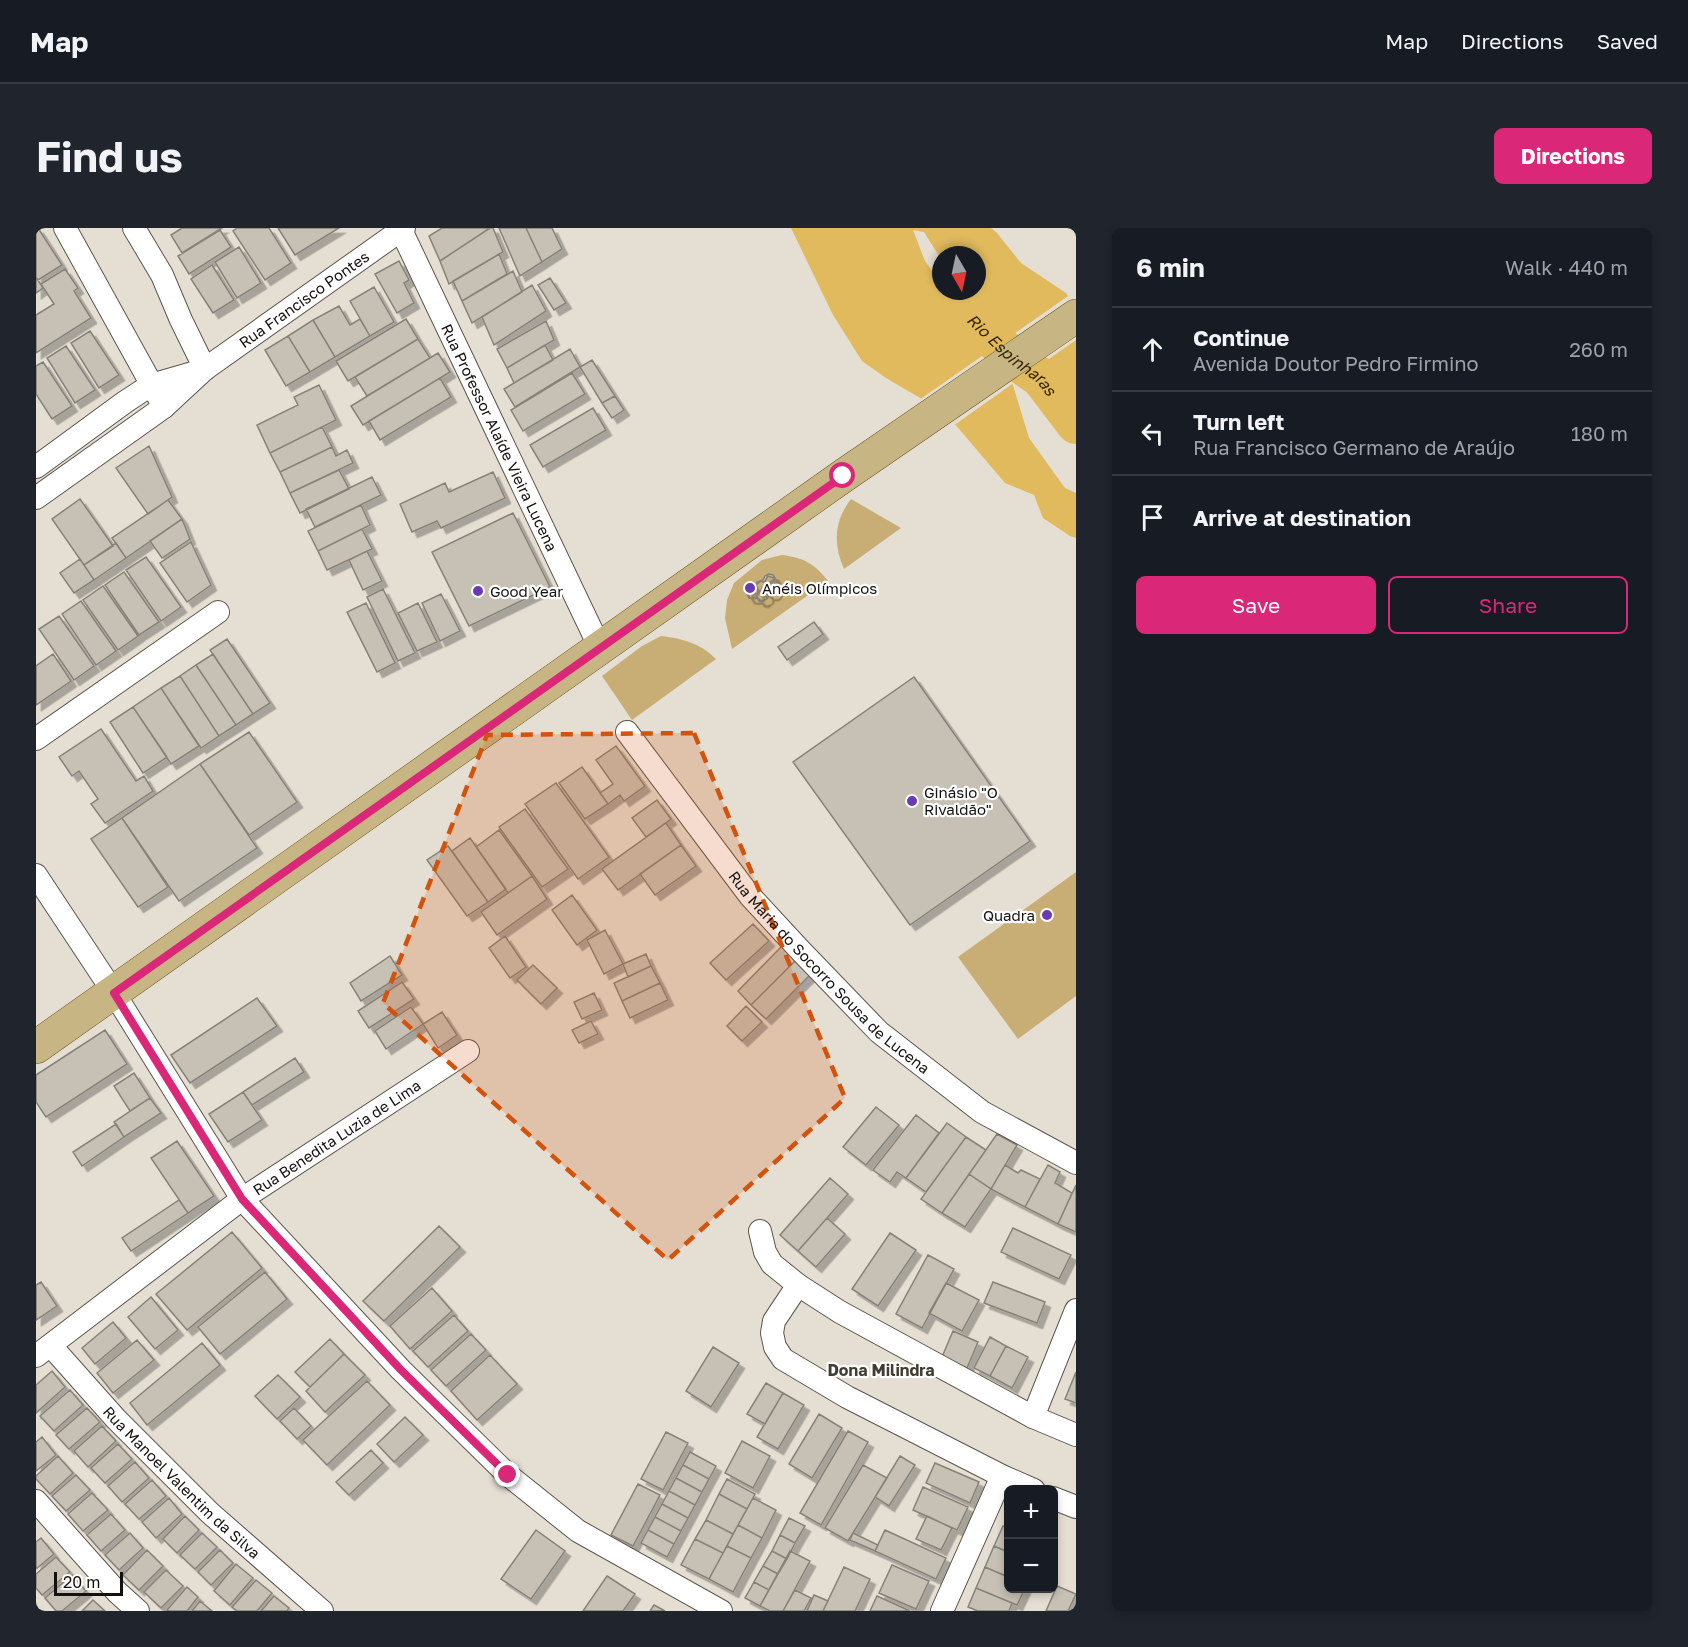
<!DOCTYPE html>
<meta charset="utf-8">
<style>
body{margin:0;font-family:"Golos Text",sans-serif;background:#20242c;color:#f1f3f6}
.controls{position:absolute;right:18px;bottom:18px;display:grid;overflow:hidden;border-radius:9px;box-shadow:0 3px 9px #0003}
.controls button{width:54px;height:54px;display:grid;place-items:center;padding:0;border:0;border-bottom:2px solid #363941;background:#171b24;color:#f1f3f6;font:30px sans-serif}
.compass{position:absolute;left:896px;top:18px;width:54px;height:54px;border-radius:50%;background:#171b24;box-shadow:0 3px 9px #0003;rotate:171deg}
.scale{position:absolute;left:18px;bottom:15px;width:69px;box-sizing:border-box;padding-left:6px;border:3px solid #14120e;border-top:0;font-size:16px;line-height:21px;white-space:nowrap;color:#14120e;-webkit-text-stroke:4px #fff;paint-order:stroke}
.stop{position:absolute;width:18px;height:18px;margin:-14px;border:4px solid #db2777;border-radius:50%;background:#fff}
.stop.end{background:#db2777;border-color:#fff;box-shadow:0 2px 6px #0008}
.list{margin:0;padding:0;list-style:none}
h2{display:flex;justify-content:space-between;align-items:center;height:78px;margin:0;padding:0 24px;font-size:26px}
h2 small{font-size:20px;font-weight:400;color:#9ea1a6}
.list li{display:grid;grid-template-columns:39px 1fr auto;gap:18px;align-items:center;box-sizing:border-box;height:84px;padding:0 24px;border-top:2px solid #363941}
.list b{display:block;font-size:22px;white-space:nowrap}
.list p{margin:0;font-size:20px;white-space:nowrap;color:#9ea1a6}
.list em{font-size:20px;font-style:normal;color:#9ea1a6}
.actions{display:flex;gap:12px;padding:18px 24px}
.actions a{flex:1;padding:14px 0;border:2px solid #db2777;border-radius:9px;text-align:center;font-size:21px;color:#db2777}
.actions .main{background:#db2777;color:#fff}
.icon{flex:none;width:33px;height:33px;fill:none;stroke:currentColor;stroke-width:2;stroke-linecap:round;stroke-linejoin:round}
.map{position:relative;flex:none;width:1040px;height:1383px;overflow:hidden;border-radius:9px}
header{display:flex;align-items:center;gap:36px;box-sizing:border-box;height:84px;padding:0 30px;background:#171b24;border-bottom:2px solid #363941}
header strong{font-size:28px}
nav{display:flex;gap:33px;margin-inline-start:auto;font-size:21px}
.intro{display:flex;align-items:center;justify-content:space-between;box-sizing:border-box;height:144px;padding:0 36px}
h1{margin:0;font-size:42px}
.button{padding:15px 27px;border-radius:9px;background:#db2777;color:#fff;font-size:21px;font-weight:700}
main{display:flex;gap:36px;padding:0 36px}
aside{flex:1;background:#171b24;border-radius:9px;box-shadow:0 3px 9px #0003}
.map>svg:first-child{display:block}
.green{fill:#c8ae74}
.water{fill:#e1ba5d}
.pier{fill:#e4ded3}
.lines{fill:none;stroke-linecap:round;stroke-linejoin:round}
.river{stroke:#e1ba5d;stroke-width:40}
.building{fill:#c6c0b5;stroke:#878278;stroke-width:1.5;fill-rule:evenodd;filter:url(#shadow)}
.street-casing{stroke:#5c574d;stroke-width:24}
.primary-casing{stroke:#725b25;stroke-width:34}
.street{stroke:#fff;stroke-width:22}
.primary{stroke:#c8b584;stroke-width:33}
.route{stroke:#db2777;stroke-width:8}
.marked{fill:#d3520c;fill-opacity:0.2;stroke:#d3520c;stroke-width:4.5;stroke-dasharray:12 8;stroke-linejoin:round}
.poi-dot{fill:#693bb2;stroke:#fff;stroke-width:2}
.labels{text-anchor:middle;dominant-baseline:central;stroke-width:4.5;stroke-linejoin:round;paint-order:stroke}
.street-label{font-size:15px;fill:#14120e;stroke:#fff}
.poi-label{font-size:15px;fill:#14120e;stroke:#fff;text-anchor:start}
.water-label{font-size:16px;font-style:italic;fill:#362600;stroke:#fff}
.neighbourhood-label{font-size:16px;font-weight:bold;fill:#413d33;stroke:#fff}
</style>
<header>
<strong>Map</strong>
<nav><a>Map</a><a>Directions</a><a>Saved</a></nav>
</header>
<div class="intro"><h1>Find us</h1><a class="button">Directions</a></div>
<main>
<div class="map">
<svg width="1040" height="1383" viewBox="0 0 1040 1383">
<defs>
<filter id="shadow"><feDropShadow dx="5.5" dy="5.5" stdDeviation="0" flood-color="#0004"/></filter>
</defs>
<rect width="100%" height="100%" fill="#e4ded3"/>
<path class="green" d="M815,271l50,29 -57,41c-11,-25 -10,-48 7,-70z
M746,327c22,3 32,8 46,26l-96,68 -7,-31 2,-18 7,-17 28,-23z
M625,408c23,3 39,7 55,23l-84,61 -30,-44 40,-30z
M1040,644v124l-58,43 -60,-82z"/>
<path class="water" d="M755,0h200l6,5 24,30 45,30 10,14 -54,44 -15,-19 -16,-10 -24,-31h10v-36h-36v4l-17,-27 -11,-2 12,31 16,22v8h6l15,22 43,50 -66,46 -53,-31 -24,-17 -29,-46z
M1040,90v106l-43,-59z
M976,154l17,56 36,50 11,5v45l-6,-2 -27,-18 -9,-23 -29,-12 -51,-60z"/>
<path class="pier" d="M1035,66l5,8v38l-43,30 -25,-32z
M959,119l12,14 8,21 -62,44 -13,-15 -21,-11z"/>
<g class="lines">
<path class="river" id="s1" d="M907,63l71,68 27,19 35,46"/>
</g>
<path class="building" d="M0,0h2l24,37 -24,15 -2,-3z
M146,0h40l-40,25 -11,-18z
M201,0h32l22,35 -26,17 -32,-49z
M242,0h61l-44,27z
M406,0h48l-50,33 -11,-25z
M454,0h3l10,24 -54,32 -9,-23z
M463,0h27l16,34 -22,14z
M490,0h26l10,21 -20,13z
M184,2l11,17 -42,27 -11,-18z
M203,19l22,36 -24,15 -22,-36z
M463,26l8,20 -45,27 -9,-20z
M363,33l10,19 -5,3 10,20 -17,10 -22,-39z
M176,37l22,35 -21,13 -22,-34z
M29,41l13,19 -4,3 17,27 -55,35v-38l18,-11 -13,-20z
M477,43l9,21 -50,31 -10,-22z
M0,49l7,11 -7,5z
M514,50l16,25 -12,7 -16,-25z
M496,57l14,26 -52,34 -12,-28z
M338,59l20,35 -24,14 -20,-35z
M303,78l11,19 10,-6 10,17 -35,21 -22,-37z
M370,91l12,20 -70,42 -12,-20z
M277,92l22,37 -25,15 -22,-36z
M510,93l8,19 -47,28 -10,-19z
M54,103l29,44 -20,13 -28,-45z
M252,108l22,36 -24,14 -21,-36z
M382,111l12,19 -63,38 -12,-19z
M509,117l8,15 -39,23 -7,-15z
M30,118l29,44 -20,13 -28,-45z
M534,121l10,18 -65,40 -11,-18z
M402,125l12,19 -87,53 -12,-19z
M556,132l23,36 -13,7 -22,-36z
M7,134l29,44 -20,13 -16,-25v-28z
M536,145l13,21 -62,37 -12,-21z
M404,150l11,19 -71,43 -11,-19z
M283,157l17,35 -66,33 -13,-28 41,-20 -4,-8z
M579,168l9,14 -12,8 -10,-15z
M557,180l13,22 -63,37 -13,-22z
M286,199l10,20 -52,25 -10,-19z
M113,218l23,51 -24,17 -32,-46z
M296,219l4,9 11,-6 6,13 -63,30 -10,-21z
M303,242l10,19 -49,24 -10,-20z
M457,244l12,26 -64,30 -4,-7 -25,11 -12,-28 45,-21 4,9z
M336,249l9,18 -66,32 -9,-18z
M44,271l33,47 -29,19 -32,-46z
M132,272l14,19 -56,39 -14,-20z
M325,277l9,20 -52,26 -10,-20z
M477,285l37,74 -81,39 -37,-74z
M146,291l8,20 -28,19 -12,-17z
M326,301l10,20 -45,21 -9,-19z
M155,314l20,43 -24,17 -27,-39z
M80,315l10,15 -32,22 -10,-15z
M331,323l15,30 -19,9 -14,-30z
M110,329l35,50 -20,14 -35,-51z
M44,331l14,21 -20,13 -14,-20z
M88,344l35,50 -20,13 -34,-50z
M733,346l4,1 2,3 -1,7 3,4 -2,5 -7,1v3l-5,4 -4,-1 -2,-3 -4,1 -4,-1 -2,-4v-4l3,-3h5l2,-5 6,-2 2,-4zM732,348l6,2 -2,6 -4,1 -3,-4zM725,353l3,1 3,4 -2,4 -6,1 -3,-6zM737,357l3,3v4l-3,3h-4l-3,-4 1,-5zM716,360h4l2,4 -2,5 -3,1h-3l-3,-5 2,-4zM729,363l3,4 -1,4 -6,2 -4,-4 2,-5z
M67,358l35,50 -20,14 -35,-50z
M347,361l32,64 -17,8 -31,-64z
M405,366l19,37 -20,10 -18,-38z
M45,373l35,50 -20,14 -34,-51z
M330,375l29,60 -18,9 -30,-60z
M382,375l19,39 -20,9 -19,-38z
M23,388l35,50 -20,14 -35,-51z
M778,394l9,12 -36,26 -9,-13z
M191,411l43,64 -17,11 -43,-64z
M17,426l18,27 -35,24v-39z
M177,426l40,60 -17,11 -40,-60z
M160,437l40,60 -17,11 -39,-60z
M144,448l39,60 -18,12 -40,-60z
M878,449l116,164 -120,84 -117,-163z
M125,460l38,58 -28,18 -38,-57z
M97,479l34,50 -24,16 -33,-51z
M65,501l35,52 8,-5 9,15 -48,32 -14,-19 7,-5 -19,-28 -7,5 -13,-19z
M213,504l48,70 -48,33 -49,-71z
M580,518l29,40 -21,15 -4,-6 -12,9 -8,-11 13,-9 -17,-24z
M164,536l57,84 -78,53 -57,-83z
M546,539l26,37 -23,15 -26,-36z
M520,555l53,74 -31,22 -53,-75z
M621,572l14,19 -25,18 -14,-19z
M489,581l43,60 -26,18 -43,-60z
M86,590l46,69 -30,20 -47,-68z
M630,595l15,22 -63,45 -16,-21z
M463,602l33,46 -24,17 -32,-46z
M434,610l36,51 -18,13 -36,-51z
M645,617l15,21 -41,29 -15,-21z
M412,618l40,56 -21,14 -40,-56z
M496,648l15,23 -50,36 -16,-23z
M536,667l25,35 -20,15 -25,-35z
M717,696l16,17 -43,39 -16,-17z
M569,702l18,34 -19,10 -17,-34z
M469,708l21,31 -16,11 -21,-30z
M746,718l14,14 -45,45 -13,-14z
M610,726l5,12 -23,11 -5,-13z
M354,728l12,19 -41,26 -11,-18z
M760,732l15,14 -45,45 -15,-14z
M497,737l24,23 -16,16 -24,-24z
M615,738l9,17 -38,18 -8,-18z
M366,754l12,17 -45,29 -11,-17z
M624,755l8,17 -38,18 -8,-17z
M558,765l8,17 -20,9 -8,-17z
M221,770l20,28 -87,57 -19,-28z
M710,778l16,16 -20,19 -15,-15z
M375,779l12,17 -37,25 -11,-18z
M406,784l15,23 -19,13 -15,-24z
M555,793l7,13 -19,9 -7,-13z
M69,802l22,34 -81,53 -10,-15v-27z
M259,830l9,14 -52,33 -9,-13z
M98,845l16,25 -20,13 -16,-25z
M207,864l19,28 -34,22 -19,-28z
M114,870l11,15 -37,24 -10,-15z
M840,879l23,18 -33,40 -23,-18z
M880,887l23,18 -33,45 -9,-6 -7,10 -17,-12z
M911,895l19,14 -40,55 -20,-14z
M80,896l8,13 -42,29 -9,-14z
M961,906l20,11 -26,44 -22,-15z
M930,909l20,13 -44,63 -21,-14z
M141,913l37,55 -26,17 -37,-55z
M969,937l13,8 3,-3 19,9 -15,28 -34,-18z
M1012,937l12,7 -5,11 17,10 -14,31 -33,-17z
M933,946l22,15 -26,38 -23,-14z
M794,950l18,16 -50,57 -18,-16z
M1040,957v47l-18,-8z
M143,972l9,13 -57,38 -9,-13z
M791,990l18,16 -29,33 -18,-16z
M403,998l21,21 -76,74 -21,-20z
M977,1000l58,27 -12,24 -58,-27z
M196,1004l30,36 -75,62 -31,-36z
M854,1005l26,17 -38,56 -26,-17z
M892,1027l26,14 -32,59 -26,-14z
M229,1044l22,27 -67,55 -22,-27z
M5,1054l16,24 -21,14v-35z
M957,1054l52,20 -8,21 -53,-20z
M910,1055l33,17 -17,31 -33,-18z
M396,1060l20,23 -42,38 -20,-23z
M115,1069l27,33 -23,19 -27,-32z
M418,1087l14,16 -40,36 -15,-16z
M77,1094l13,16 -31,26 -13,-16z
M917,1103l25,11 -11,26 -25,-11z
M435,1106l15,16 -40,36 -15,-16z
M954,1109l16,9 -16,30 -16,-8z
M294,1111l14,15 -34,33 -15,-15z
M101,1112l17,20 -41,33 -16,-20z
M166,1115l18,22 -73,60 -17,-22z
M970,1118l22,11 -16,31 -22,-12z
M677,1119l26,16 -28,44 -25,-16z
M308,1126l21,21 -40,37 -19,-21z
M454,1127l27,29 -40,36 -26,-29z
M16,1143l13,16 -29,26v-28z
M1040,1144v31l-11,-4z
M242,1147l22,22 -23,22 -22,-23z
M331,1153l23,24 -63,60 -24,-25z
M730,1155l17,10 -18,31 -18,-10z
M34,1162l13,15 -29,26 -14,-15z
M747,1165l21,12 -26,44 -21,-12z
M51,1180l13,14 -31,27 -13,-14z
M258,1180l17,18 -14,13 -17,-18z
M783,1186l23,14 -30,50 -23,-14z
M369,1189l18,18 -29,27 -17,-18z
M66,1198l14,15 -28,26 -14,-16z
M812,1203l20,11 -47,83 -21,-12z
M630,1204l22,11 -25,47 -22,-11z
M6,1209l14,18 -20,16v-29z
M706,1213l28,15 -17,32 -28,-15z
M82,1216l14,15 -27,24 -14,-15z
M335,1222l12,13 -34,32 -13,-13z
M654,1224l26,14 -7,13 -26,-14z
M22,1228l15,17 -23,21 -14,-15v-3z
M864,1228l15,9 -26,41 -14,-9z
M99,1234l14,16 -27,24 -14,-16z
M899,1235l44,19 -9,21 -44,-20z
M647,1237l26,14 -7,13 -26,-14z
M827,1237l24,13 -39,63 -23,-13z
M40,1247l14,15 -24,21 -14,-15z
M640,1250l26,14 -7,13 -26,-14z
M691,1251l28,15 -8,15 -28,-15z
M116,1252l14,16 -27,23 -14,-15z
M602,1256l22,11 -27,51 -22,-11z
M887,1259l45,20 -11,23 -44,-20z
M633,1263l26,14 -7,13 -26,-14z
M56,1265l16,17 -25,21 -15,-17z
M683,1266l28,15 -14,25 -27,-14z
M133,1270l13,16 -26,24 -14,-16z
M717,1270l23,12 -14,28 -24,-13z
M626,1276l26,14 -7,13 -26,-14z
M75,1286l14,16 -24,21 -14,-16z
M149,1288l14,14 -22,23 -14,-14z
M891,1288l25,12 -11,22 -25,-11z
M619,1289l26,14 -7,13 -26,-14z
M753,1290l16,8 -10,17 -15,-8z
M670,1292l27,14 -10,19 -28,-14z
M702,1297l24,13 -11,20 -24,-12z
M967,1298l5,2v24l-14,-6z
M500,1302l29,21 -34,48 -30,-20z
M612,1302l26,14 -7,13 -26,-14z
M849,1302l61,28 -10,21 -61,-28z
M94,1305l13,15 -24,22 -14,-15z
M166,1305l15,14 -22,22 -15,-14z
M817,1305l25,12 -3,6 -25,-11z
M744,1307l15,8 -8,16 -15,-8z
M5,1310l13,16 -18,15v-27z
M659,1311l28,14 -14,26 -28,-14z
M691,1318l24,12 -18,34 -24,-13z
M958,1318l14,6v25l-23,-10z
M111,1322l16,16 -24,24 -16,-15z
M184,1322l13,13 -22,22 -13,-13z
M736,1323l15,8 -9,15 -15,-8z
M754,1323l20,10 -27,50h-13l-10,-5z
M20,1329l14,15 -28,23 -6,-7v-14z
M200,1336l17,14 -23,27 -16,-14z
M856,1337l37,16 -13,28 -37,-16z
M727,1338l15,8 -9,16 -15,-8z
M808,1339l26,12 -15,32h-32z
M949,1339l23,10v11h17l-8,17 -41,-17z
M130,1342l17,16 -22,22 -17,-16z
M36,1347l14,16 -24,20h-6l-11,-13z
M571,1348l28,18 -12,17h-40z
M220,1352l16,13 -15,18h-20l-5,-4z
M718,1354l15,8 -9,16 -15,-8z
M1021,1358l19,8 -8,17h-22z
M151,1359l11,10 -11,14h-18l-2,-1z
M940,1360l36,15 -3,8h-31l-10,-4z
M759,1362l16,8 -7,13h-21z
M778,1367l14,6 -5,10h-16z
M238,1368l15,12 -2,3h-26z
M841,1368l33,15h-40z
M57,1372l12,11h-23z
M164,1373l12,10h-20z
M618,1377l11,6h-15z"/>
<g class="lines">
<defs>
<g id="street">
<path d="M29,0l99,179"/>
<path d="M98,0l28,47 19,45 24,49"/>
<path id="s2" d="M364,0l200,420"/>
<path d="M0,239l89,-65 26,-17 52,-15"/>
<path id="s3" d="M0,270l128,-91 41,-38 199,-141"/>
<path id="s4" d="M591,504l123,164 49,53 80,83 103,80 94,51"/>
<path d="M0,511l182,-127"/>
<path d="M0,647l78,118 128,206 159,171 107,105 70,56 143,80"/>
<path d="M724,1003l5,21 7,12 26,21 42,27 193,105 43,18"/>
<path d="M762,1057l-24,36 -2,12 3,14 8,12 64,38 155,79 32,14"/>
<path id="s5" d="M15,1118l65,73 94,94 112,98"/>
<path id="s6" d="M0,1128l206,-157 226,-148"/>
<path d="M997,1189l43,-107"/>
<path d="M1017,1270l23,9"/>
<path d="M0,1273l81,91 21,19"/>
<path d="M906,1383l60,-135"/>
</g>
<path id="primary" d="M0,819l807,-571 233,-160"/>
</defs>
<use href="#street" class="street-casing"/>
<use href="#primary" class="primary-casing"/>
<use href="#street" class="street"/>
<use href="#primary" class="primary"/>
</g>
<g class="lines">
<path class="route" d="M472,1247l-107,-105 -159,-171 -128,-206 729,-517"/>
</g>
<path class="marked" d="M658,505l151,365 -177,162 -285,-257 104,-268z"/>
<g class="poi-dot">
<circle cx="714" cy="360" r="6"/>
<circle cx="442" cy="363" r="6"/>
<circle cx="876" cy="573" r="6"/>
<circle cx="1011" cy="687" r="6"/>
</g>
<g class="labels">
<g class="street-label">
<text stroke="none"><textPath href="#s3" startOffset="334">Rua Francisco Pontes</textPath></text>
<text stroke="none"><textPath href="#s2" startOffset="232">Rua Professor Alaíde Vieira Lucena</textPath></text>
<text stroke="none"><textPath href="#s4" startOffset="315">Rua Maria do Socorro Sousa de Lucena</textPath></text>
<text stroke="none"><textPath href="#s6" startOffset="372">Rua Benedita Luzia de Lima</textPath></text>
<text stroke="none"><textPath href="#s5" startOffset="189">Rua Manoel Valentim da Silva</textPath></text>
</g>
<g class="poi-label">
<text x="726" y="360">Anéis Olímpicos</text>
<text x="454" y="363">Good Year</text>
<text x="888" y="564">Ginásio "O<tspan x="888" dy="17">Rivaldão"</tspan></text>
<text x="999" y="687" text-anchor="end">Quadra</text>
</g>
<g class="water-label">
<text stroke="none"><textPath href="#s1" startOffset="94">Rio Espinharas</textPath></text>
</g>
<g class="neighbourhood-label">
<text x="845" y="1142">Dona Milindra</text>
</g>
</g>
</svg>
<div class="controls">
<button>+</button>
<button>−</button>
</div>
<svg class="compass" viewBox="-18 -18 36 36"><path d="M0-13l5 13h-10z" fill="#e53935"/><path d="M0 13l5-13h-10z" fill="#9ea1a6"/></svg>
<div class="scale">20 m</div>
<div class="stop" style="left:807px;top:248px"></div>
<div class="stop end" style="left:472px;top:1247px"></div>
</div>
<aside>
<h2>6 min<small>Walk · 440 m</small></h2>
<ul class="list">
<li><svg class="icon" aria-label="ahead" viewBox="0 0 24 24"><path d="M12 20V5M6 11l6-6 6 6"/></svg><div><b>Continue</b><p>Avenida Doutor Pedro Firmino</p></div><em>260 m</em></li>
<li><svg class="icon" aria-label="left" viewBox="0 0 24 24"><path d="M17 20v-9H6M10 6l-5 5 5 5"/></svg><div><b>Turn left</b><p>Rua Francisco Germano de Araújo</p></div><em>180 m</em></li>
<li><svg class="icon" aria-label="arrive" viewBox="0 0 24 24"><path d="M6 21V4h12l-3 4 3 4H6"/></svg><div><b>Arrive at destination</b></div></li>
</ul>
<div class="actions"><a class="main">Save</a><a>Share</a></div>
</aside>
</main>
